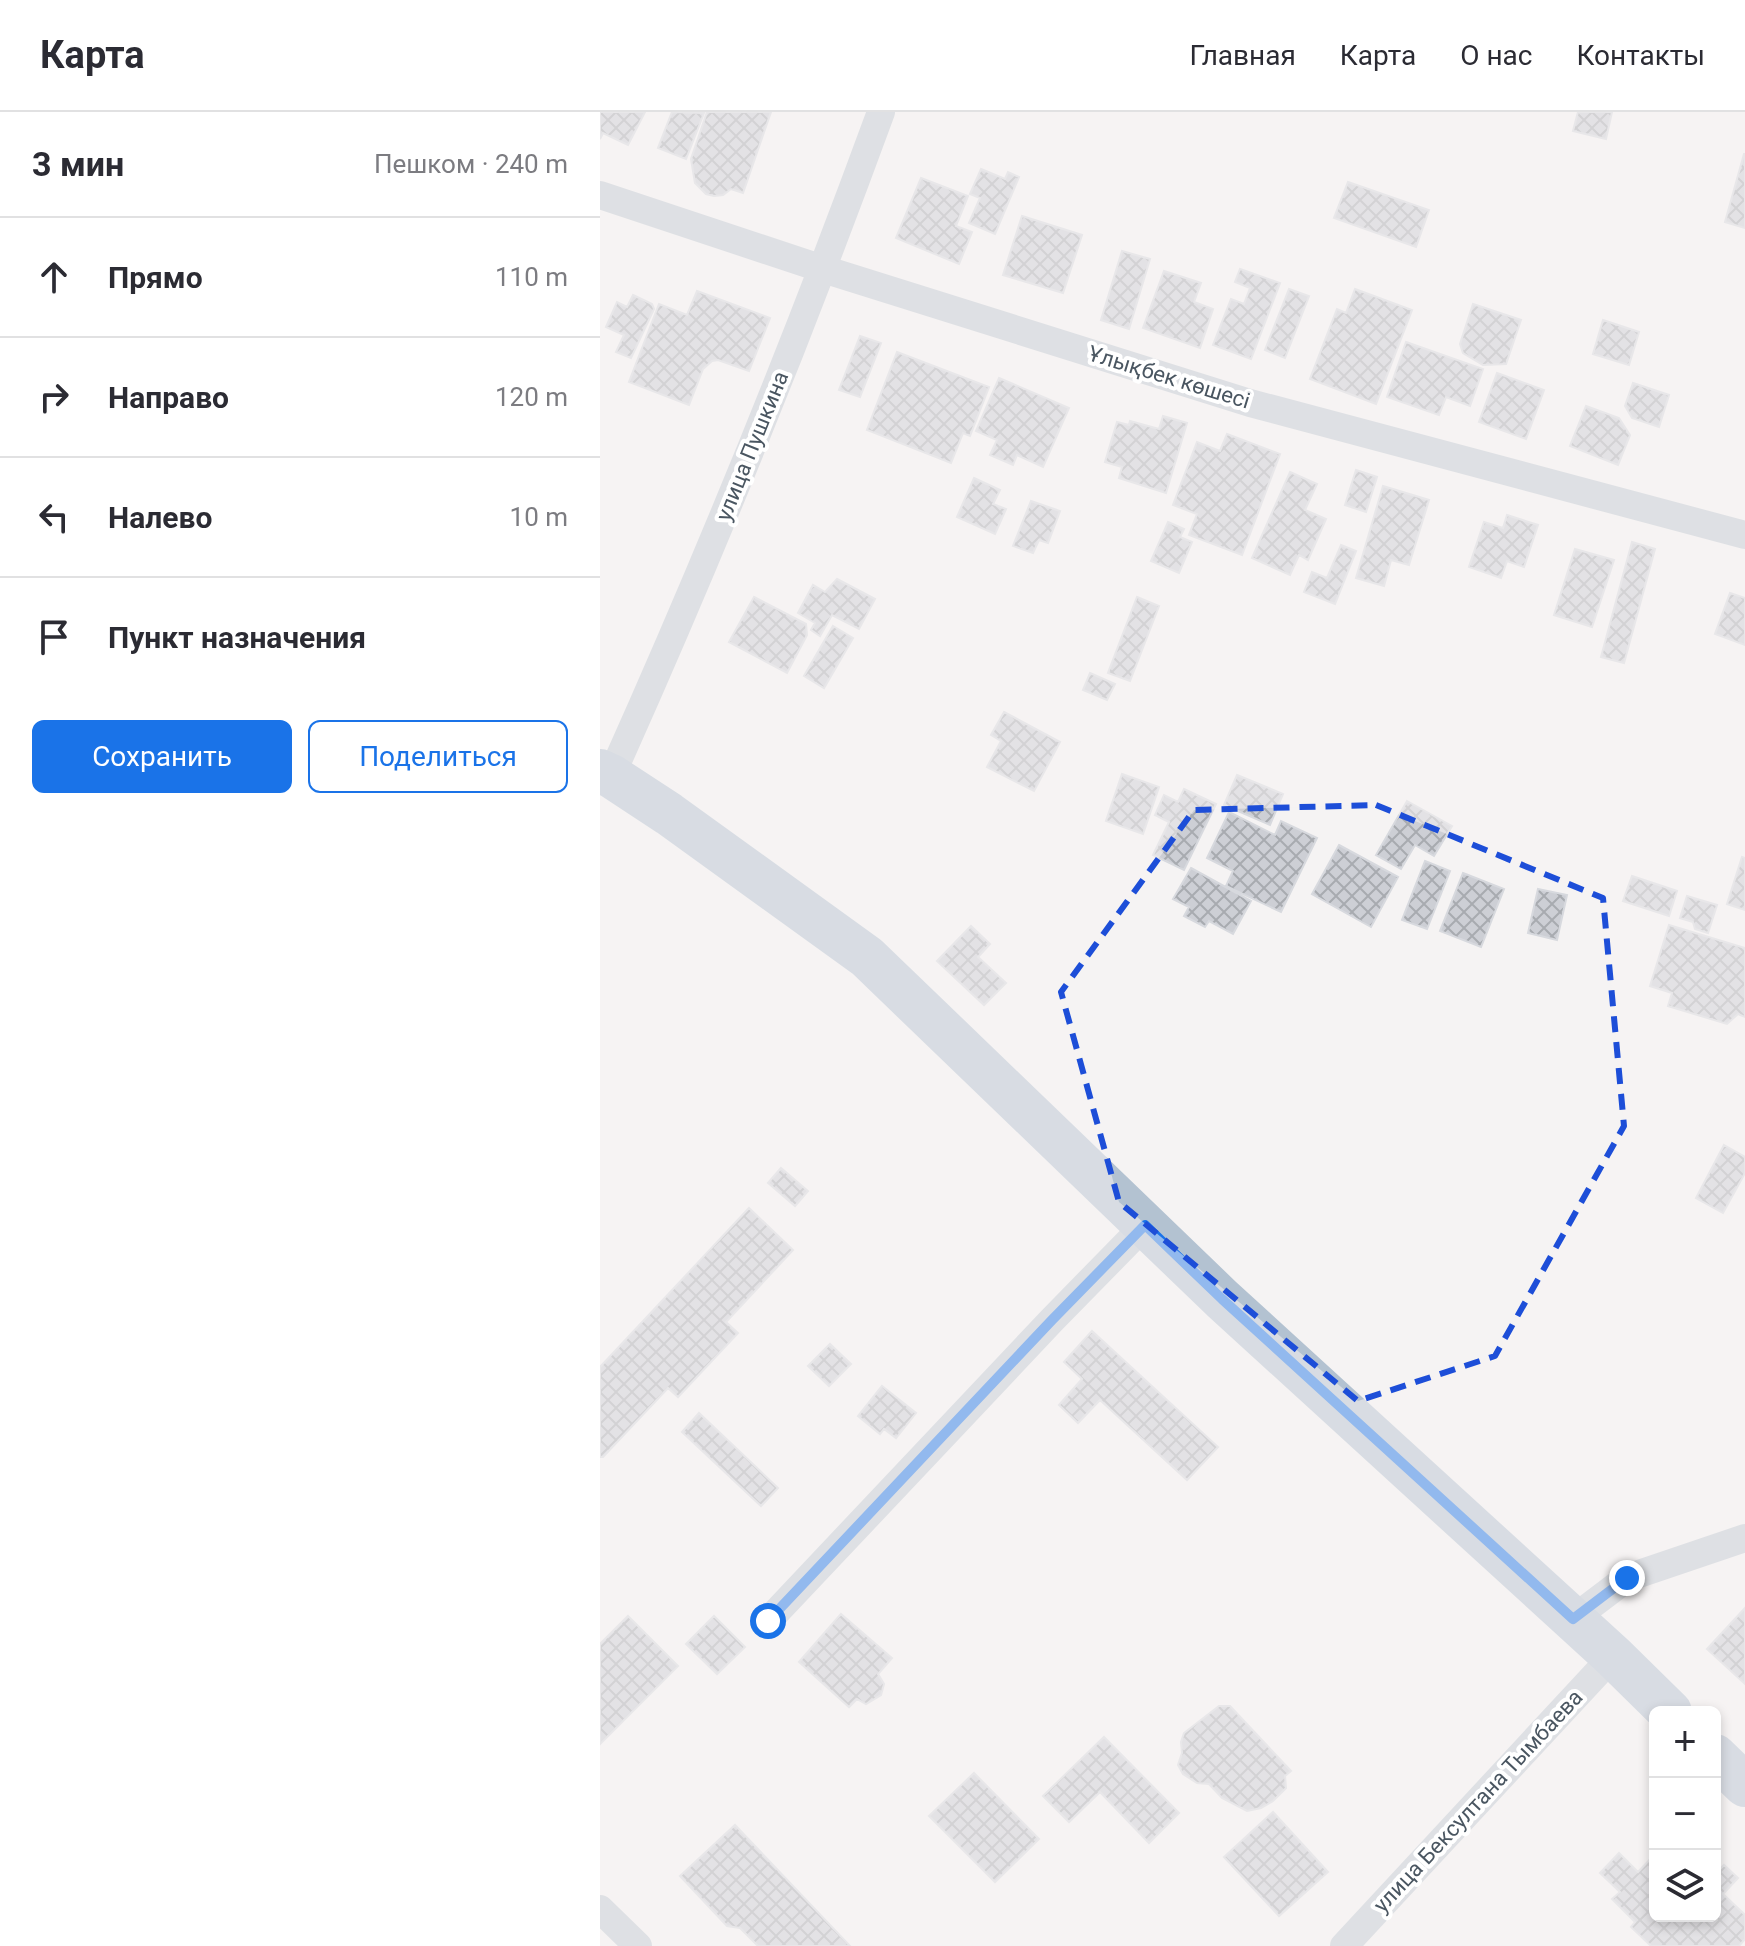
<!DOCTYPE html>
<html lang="ru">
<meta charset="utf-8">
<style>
body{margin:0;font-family:Roboto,sans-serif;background:#f7f7f7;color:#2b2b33}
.controls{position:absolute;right:24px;bottom:24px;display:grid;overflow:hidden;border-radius:12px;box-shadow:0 4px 12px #0003}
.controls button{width:72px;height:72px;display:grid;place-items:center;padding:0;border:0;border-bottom:2px solid #e1e1e2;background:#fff;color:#2b2b33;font:40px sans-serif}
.stop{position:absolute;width:24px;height:24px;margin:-18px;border:6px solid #1a73e8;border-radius:50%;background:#fff}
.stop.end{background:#1a73e8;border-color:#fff;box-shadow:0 2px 8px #0008}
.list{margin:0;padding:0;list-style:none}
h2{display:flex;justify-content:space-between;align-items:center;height:104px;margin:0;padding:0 32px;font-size:34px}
h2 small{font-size:26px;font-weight:400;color:#7c7c81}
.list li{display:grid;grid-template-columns:52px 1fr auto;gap:24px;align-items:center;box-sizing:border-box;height:120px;padding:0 32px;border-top:2px solid #e1e1e2}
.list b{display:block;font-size:30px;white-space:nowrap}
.list em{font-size:26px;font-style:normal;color:#7c7c81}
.actions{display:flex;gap:16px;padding:24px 32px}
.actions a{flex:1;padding:18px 0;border:2px solid #1a73e8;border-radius:12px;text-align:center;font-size:28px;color:#1a73e8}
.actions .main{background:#1a73e8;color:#fff}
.icon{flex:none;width:44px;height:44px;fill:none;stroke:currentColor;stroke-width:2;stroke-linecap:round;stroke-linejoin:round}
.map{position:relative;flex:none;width:1145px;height:1834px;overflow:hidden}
header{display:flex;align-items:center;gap:48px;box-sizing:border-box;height:112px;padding:0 40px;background:#fff;border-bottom:2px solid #e1e1e2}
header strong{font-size:38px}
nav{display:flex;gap:44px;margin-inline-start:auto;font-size:28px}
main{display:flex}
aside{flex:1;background:#fff}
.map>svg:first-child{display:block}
.building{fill:url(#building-cross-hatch);stroke:#d7d9de;stroke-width:2}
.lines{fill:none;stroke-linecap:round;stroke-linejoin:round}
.minor{stroke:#c1cad2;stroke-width:28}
.primary{stroke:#b3c2d1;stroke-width:44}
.route{stroke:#1a73e8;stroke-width:10}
.marked{fill:none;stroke:#1d4ed8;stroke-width:6;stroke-dasharray:16 10;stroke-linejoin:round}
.labels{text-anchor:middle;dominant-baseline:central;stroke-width:8;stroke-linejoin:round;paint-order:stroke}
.street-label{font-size:22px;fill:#4a5661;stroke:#fff}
</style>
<header>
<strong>Карта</strong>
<nav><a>Главная</a><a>Карта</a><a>О нас</a><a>Контакты</a></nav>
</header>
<main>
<aside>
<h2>3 мин<small>Пешком · 240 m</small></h2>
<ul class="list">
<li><svg class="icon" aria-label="ahead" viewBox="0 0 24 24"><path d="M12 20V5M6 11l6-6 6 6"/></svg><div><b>Прямо</b></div><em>110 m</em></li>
<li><svg class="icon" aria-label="right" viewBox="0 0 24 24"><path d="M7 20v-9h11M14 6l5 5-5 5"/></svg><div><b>Направо</b></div><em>120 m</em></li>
<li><svg class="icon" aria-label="left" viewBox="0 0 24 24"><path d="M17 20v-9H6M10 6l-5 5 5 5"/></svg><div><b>Налево</b></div><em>10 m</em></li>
<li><svg class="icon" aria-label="arrive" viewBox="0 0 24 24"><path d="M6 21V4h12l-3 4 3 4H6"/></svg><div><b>Пункт назначения</b></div></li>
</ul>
<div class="actions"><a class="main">Сохранить</a><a>Поделиться</a></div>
</aside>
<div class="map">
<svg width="1145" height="1834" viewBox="0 0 1145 1834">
<defs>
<pattern id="building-cross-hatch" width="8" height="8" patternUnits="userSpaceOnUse" patternTransform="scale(2)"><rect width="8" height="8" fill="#cdcfd5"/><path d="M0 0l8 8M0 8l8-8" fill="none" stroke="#a8abb0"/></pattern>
</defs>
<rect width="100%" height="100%" fill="#f5f3f3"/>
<path class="building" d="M0,0h45l-17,33 -25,-12 -3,6z
M72,0l32,1 -18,46 -28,-11z
M107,0h64l-28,81 -12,-4 -8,6 -9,1 -8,-2 -11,-11 -4,-24z
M978,0h34l-6,27 -33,-8z
M1144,42h1v74l-20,-6z
M381,57l24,10 3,-7 11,5 -24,57 -26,-11 11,-25 -10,-4z
M321,66l47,18 -12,30 16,6 -13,32 -63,-26z
M748,70l81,28 -13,37 -82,-29z
M422,104l60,19 -19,58 -60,-18z
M522,139l28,8 -21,70 -28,-9z
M640,157l40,14 -29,76 -38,-14 18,-46 13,5 6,-16 -15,-6z
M564,159l37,12 -7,19 19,7 -13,39 -57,-20z
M689,177l20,7 -24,62 -20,-8z
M755,177l57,21 -36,94 -66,-25 27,-70 9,4z
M97,179l73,27 -21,53 -31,-11 -6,1 -9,8 -14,36 -60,-23 30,-78 28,11z
M33,183l19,9 2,5 -23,49 -15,-6 8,-17 -18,-8 11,-25 10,5z
M873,192l48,16 -15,44 -23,1 -20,-12 -3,-9z
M1003,208l36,12 -10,33 -36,-11z
M260,224l21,7 -21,54 -21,-7z
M806,230l77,27 -13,37 -24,-9 -7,18 -52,-18z
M297,240l92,35 -19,49 -7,-3 -12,30 -84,-33z
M897,261l47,17 -18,49 -47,-17z
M399,266l70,30 -26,59 -26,-12 -4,10 -23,-10 7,-15 -21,-9z
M1033,271l36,12 -10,32 -27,-9 -7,-12z
M986,294l33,12 11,17 -12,30 -48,-19z
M563,304l24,7 -21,70 -47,-15 3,-11 -17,-5 12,-40 12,3 1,-4 29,8z
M627,322l53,20 -38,101 -53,-20 8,-21 -24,-9 24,-63 23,9z
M756,358l21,7 -11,35 -21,-7z
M690,360l27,12 -12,26 21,9 -18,41 -9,-5 -9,20 -38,-17z
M374,366l26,12 -7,14 13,5 -11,25 -38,-17z
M783,374l46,14 -20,65 -18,-5 -7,26 -28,-8z
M431,389l29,10 -12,32 -9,-3 -6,13 -20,-7z
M907,403l31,10 -14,42 -17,-6 -6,17 -32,-11 15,-45 19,6z
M568,410l16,7 -4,8 12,5 -13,31 -28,-12z
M1032,430l23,7 -31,114 -23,-6z
M741,433l15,6 -21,53 -31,-12 8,-20 15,6z
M975,437l39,11 -22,67 -38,-12z
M237,467l38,20 -16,30 -27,-14 -12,21 -9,-6 4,-7 -17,-10 15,-28 12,7z
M1130,481l15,5v47l-30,-11z
M154,485l52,27 1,11 -20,38 -58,-31z
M537,485l22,9 -29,75 -22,-8z
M233,514l20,12 -29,50 -20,-12z
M490,561l25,11 -8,16 -24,-10z
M404,600l56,30 -26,49 -47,-24 14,-26 -10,-6z
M522,662l37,13 -16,47 -37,-13z
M637,663l46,19 -13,31 -46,-20z
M584,677l32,15 -32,66 -31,-15 16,-33 -14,-7 9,-20 14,7z
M807,689l45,25 -18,30 -19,-11 -14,24 -25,-14z
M629,700l46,23 6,-14 36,17 -36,74 -55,-26 7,-15 -26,-13z
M739,733l59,32 -27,50 -59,-33z
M1142,745l3,1v52l-18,-6z
M825,749l25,10 -23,58 -25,-9z
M591,756l60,33 -18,33 -24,-13 -4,6 -21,-11 5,-9 -16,-8z
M863,761l41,16 -23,58 -41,-16z
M1032,764l45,15 -8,25 -46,-15z
M938,777l29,6 -10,45 -29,-7z
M1087,784l30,9 -9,28 -13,-4 -2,-7 -13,-4z
M1069,813l76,23v69l-7,-3 -11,10 -59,-18 4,-13 -22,-7z
M371,814l19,18 -12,13 28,26 -22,22 -47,-44z
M1124,1033l21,12v16l-22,40 -27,-15z
M181,1056l27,23 -13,15 -27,-23z
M149,1096l44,42 -67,72 12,11 -60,64 -10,-9 -65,69h-3v-90z
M492,1219l126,116 -31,33 -87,-80 -22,23 -19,-18 23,-26 -18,-17z
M230,1232l21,20 -22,22 -21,-20z
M282,1274l34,27 -20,25 -12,-9 -4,5 -22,-18z
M99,1301l79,75 -17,18 -79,-74z
M1145,1496v76l-38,-35z
M241,1502l51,44 -14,16 6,10 -3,11 -15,9 -9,-5 -8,8 -50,-45z
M28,1504l50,50 -78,78v-100z
M114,1504l31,31 -28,27 -31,-30z
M619,1594h11l61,65 -6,5 1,12 -13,13 -12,7 -14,3 -25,-13 -13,-14 -12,-1 -14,-9 -5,-9 4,-12 -1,-11 3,-9z
M504,1625l75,76 -30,30 -49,-51 -31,30 -26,-26z
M374,1661l65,66 -44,43 -66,-66z
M673,1700l55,60 -49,44 -55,-59z
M135,1713l115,121h-92l-18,-18 -13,-2 -47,-50z
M1019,1741l19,19 17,-18v62h60v-42l9,-9 14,13 -15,16 22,21v24l-6,7h-88l-20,-19 4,-5 -23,-23 8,-7 -20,-19z"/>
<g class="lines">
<path class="minor" d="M0,83l223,74 427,134 495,132
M11,664c98,-218 188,-440 270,-664
M973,1507l54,-41 118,-40
M168,1509l284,-301 93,-95
M0,1797l38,37
M744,1834l269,-290"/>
<path class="primary" d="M0,659l11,5 58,38 198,143 355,342 391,357 57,56
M1115,1644l30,29"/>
</g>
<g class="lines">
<path class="route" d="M168,1509l284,-301 93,-95 77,74 351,320 54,-41"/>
</g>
<path d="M0 0H1145V1834H0ZM776,693l227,93 21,228 -129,230 -137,45 -239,-199 -58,-210 133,-182z" fill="#f5f3f3" fill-opacity=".55" fill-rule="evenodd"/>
<path class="marked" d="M776,693l227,93 21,228 -129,230 -137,45 -239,-199 -58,-210 133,-182z"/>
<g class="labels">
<g class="street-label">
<text transform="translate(569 265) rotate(17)">Ұлықбек көшесі</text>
<text transform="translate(152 334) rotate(-68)">улица Пушкина</text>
<text transform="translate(878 1689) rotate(-47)">улица Бексултана Тымбаева</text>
</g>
</g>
</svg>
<div class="controls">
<button>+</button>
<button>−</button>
<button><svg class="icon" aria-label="layers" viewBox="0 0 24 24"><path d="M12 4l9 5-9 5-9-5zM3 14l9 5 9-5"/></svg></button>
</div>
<div class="stop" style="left:168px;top:1509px"></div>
<div class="stop end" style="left:1027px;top:1466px"></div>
</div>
</main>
